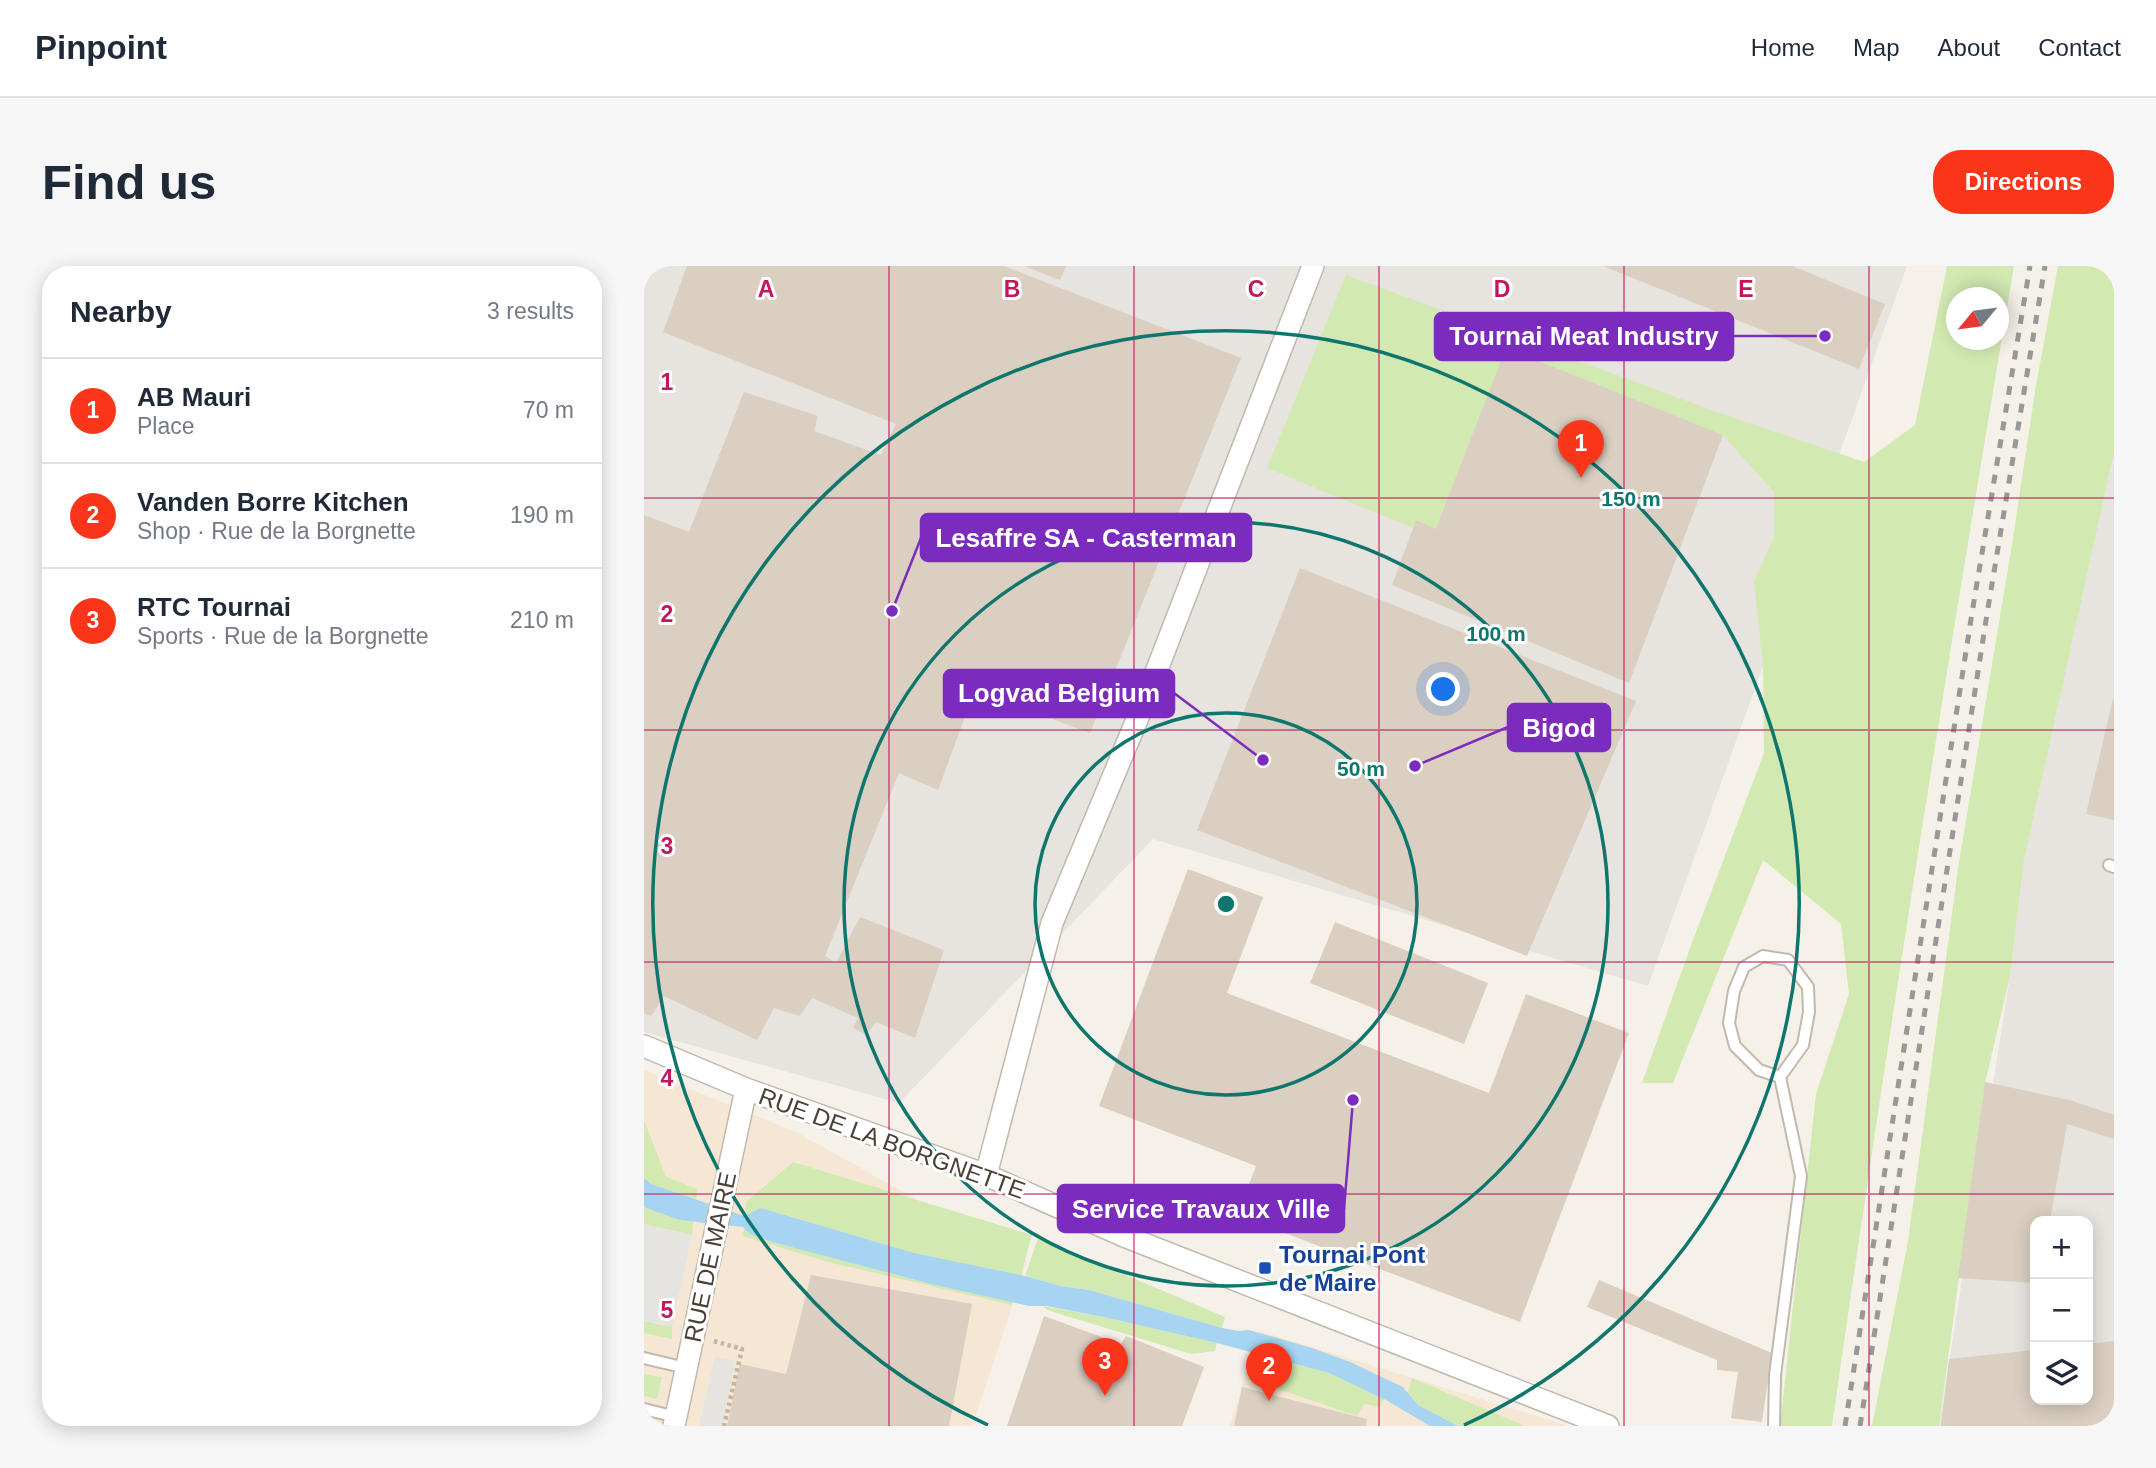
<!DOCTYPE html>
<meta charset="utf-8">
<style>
body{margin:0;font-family:Arial,sans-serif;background:#f6f6f7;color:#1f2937}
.controls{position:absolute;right:21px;bottom:21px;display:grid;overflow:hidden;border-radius:14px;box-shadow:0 4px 18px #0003}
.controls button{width:63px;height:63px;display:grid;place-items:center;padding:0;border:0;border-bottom:2px solid #e0e1e3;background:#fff;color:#1f2937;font:35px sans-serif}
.compass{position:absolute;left:1302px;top:21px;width:63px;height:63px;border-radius:50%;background:#fff;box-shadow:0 4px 18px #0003;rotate:241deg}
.you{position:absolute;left:800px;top:424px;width:24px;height:24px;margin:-18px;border:5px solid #fff;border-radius:50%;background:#1a73e8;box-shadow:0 0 0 10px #1a73e833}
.badge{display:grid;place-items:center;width:46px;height:46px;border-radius:50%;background:#fb351a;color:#fff;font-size:23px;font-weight:700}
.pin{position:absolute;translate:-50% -58px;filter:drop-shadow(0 2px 4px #0008)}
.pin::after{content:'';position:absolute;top:37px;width:24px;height:21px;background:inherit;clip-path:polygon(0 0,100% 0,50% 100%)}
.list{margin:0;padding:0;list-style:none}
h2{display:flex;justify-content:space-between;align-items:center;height:91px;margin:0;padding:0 28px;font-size:30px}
h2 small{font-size:23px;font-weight:400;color:#747a83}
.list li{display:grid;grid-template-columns:46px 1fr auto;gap:21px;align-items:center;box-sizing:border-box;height:105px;padding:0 28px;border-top:2px solid #e0e1e3}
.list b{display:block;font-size:26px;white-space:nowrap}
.list p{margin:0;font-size:23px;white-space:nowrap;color:#747a83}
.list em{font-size:23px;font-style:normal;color:#747a83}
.icon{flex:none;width:38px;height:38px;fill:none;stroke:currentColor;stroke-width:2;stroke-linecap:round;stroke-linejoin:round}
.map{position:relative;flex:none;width:1470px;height:1160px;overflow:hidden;border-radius:28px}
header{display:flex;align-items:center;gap:42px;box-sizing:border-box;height:98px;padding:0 35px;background:#fff;border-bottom:2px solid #e0e1e3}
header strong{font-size:33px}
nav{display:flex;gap:38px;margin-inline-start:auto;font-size:24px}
.intro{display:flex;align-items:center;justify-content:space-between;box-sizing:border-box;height:168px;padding:0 42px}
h1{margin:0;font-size:49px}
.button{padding:18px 32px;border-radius:28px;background:#fb351a;color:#fff;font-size:24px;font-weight:700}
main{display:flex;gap:42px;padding:0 42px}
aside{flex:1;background:#fff;border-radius:28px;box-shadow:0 4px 18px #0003}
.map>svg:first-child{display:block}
.commercial{fill:#f6e7d5}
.industrial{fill:#e7e3de;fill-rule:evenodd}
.green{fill:#d2e9b2;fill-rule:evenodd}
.parking{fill:#e6e4e1}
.water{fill:#a6d4f1}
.building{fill:#dacfc1}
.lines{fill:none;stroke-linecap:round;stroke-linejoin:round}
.lane-casing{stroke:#c0b9ac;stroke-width:14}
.street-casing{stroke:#c0b9ac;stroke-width:24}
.path{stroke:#c2b49d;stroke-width:4.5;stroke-dasharray:3.5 3.5;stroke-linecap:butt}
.lane{stroke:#fff;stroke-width:10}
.street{stroke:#fff;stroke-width:21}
.rail{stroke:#989898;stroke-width:5;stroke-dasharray:9 9;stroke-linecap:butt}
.grid{fill:none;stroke:#c2185b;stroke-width:2;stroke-opacity:0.55}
.ring{fill:none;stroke:#0f766e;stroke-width:3.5}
.transit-dot{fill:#1a4fb4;stroke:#fff;stroke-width:2.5}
.labels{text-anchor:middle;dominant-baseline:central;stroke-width:6;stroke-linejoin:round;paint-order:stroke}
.street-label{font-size:24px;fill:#494137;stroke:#fff}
.transit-label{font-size:24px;font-weight:bold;fill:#164399;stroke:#fff;text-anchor:start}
.grid-label{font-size:23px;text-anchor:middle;font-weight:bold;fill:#c2185b;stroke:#fff;stroke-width:6;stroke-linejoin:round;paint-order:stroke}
.centre{fill:#0f766e;stroke:#fff;stroke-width:3.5}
.ring-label{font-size:21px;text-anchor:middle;font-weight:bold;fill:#0f766e;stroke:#fff;stroke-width:6;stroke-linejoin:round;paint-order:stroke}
.leader{fill:none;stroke:#7b2cbf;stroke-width:2.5}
.callout-dot{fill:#7b2cbf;stroke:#fff;stroke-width:2.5}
.callout{fill:#7b2cbf;stroke:#7b2cbf;stroke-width:2.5}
.callout-label{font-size:26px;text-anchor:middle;font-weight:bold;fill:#fff}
</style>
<header>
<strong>Pinpoint</strong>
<nav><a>Home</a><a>Map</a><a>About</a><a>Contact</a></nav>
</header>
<div class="intro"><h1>Find us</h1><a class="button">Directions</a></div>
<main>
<aside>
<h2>Nearby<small>3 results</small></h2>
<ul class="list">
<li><span class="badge">1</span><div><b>AB Mauri</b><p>Place</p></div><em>70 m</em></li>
<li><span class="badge">2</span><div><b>Vanden Borre Kitchen</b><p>Shop · Rue de la Borgnette</p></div><em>190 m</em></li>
<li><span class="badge">3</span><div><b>RTC Tournai</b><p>Sports · Rue de la Borgnette</p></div><em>210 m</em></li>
</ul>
</aside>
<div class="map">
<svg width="1470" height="1160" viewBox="0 0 1470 1160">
<rect width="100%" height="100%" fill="#f5f1e9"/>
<path class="commercial" d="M0,804l154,63 229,128 -55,165h-328z
M615,1065l310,95h-339z"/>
<path class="industrial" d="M0,0h1263l-259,720 -495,-147 -254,264 -255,-71z
M1470,187v964l-45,9h-130l71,-450 14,-116zM1391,955h53v179h-53z"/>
<path class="green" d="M1303,0h67c-65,386 -127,773 -182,1160h-52l36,-332 33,-100 -8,-70 -78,-64 -90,223h-31l48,-135 74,-195 -1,-87 -9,-85 20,-44v-45l-51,-57 -287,94 -20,-8 -3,7 -146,-60 79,-193 368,136 150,51 51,-37zM1312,32h42v42h-42z
M1414,0h56v187l-90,407 -14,116 -25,107 -46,343h-67l36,-185 50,-372 53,-318 25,-166z
M0,854l22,57 32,12 -2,10 -45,-15 -7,-6z
M149,896l239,73 -11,40 -107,-22 -152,-45 -17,8 1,-14z
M0,941l34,13 15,2 -1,13 -48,-11z
M100,962l7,6 21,8 159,42 82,18 -1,3 -184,-43 -85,-26z
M394,972l187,79 -3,11 -133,-38 -28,-4 -36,-10z
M399,1040l65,12 109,25 -2,8 -24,3 -144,-44z
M0,1055l28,6v12l-28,-6z
M634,1094l51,13 55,26 -4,8 -16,-3 -7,12 -108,-37 4,-17 22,8z
M0,1108l18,3 -5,22 -13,-3z
M768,1112l113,48h-67l-40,-21 -10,-13z"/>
<path class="parking" d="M422,0h209l-34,84 -181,-70z
M0,958l48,11 -20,92 -28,-6z
M71,1091l21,4 -14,65h-23z"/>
<path class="water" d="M0,912l7,6 93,32 17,-8 153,45 107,22 40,11 28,4 133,38 16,3 11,-1 63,18 38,14 53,25 15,18 40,21h-28l-44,-26 -57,-27 -112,-30 -109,-25 -61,-12h-18l-98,-22 -159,-42 -22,-8 -7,-7 -64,-7 -35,-13z"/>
<path class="building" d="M43,0h317l237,92 -151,375 -115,-43 -37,100 -39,-17 -74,183 11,7 24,-46 84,33 -29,88 -39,-16 -10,13 -13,-7 5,-10 -46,-20 -12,18 -26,-8 -17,32 -93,-44 -13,20 -7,-3v-498l45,17 55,-140 74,24 -4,15 67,24 15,-31 -233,-92z
M380,0h42l-6,14z
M959,0h189l93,38 -26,65z
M862,82l217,87 -94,248 -237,-98 24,-65 20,9z
M656,302l336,133 -109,255 -330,-126z
M1469,433h1v121l-28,-6z
M544,603l75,28 -36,96 262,100 37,-99 103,39 -109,289 -283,-107 19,-49 -157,-60z
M691,656l153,61 -24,61 -154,-61z
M1341,816l84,18 45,15v24l-47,-15 -17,97h-15v62l-77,-5z
M167,1009l161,29 -23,122h-222l13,-62 46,10z
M955,1014l173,73 -10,69 -31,-4 7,-46 -21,-2v-10l-130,-53z
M400,1050l77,28 5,-8 78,31 -22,59h-175z
M1470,1075v82l-27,3h-146l8,-67 86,-9v50h53v-56z
M598,1121l125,32 -1,7h-132z"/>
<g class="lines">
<defs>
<path id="lane" d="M1465,599l5,2
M0,1092l42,10
M0,1143l32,8
M1130,1160l1,-51 26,-199 -21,-99 23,-32 6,-33 -1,-25 -20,-27 -25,-4 -19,11 -10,24 -5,32 6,23 24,24 21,7"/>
<path id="street" d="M0,780l102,43 240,86 138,61 484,190
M342,909l66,-252 94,-225 167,-432
M30,1160l72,-337"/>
</defs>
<use href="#lane" class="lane-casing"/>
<use href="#street" class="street-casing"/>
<path class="path" d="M70,1075l28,8 -18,77"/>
<use href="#lane" class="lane"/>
<use href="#street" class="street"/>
<path class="rail" d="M1201,1160l127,-813 58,-347
M1216,1160l127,-812 58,-348"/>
</g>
<path class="grid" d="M245,0v1160M490,0v1160M735,0v1160M980,0v1160M1225,0v1160M0,232h1470M0,464h1470M0,696h1470M0,928h1470"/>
<g class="ring">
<circle cx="582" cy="638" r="191"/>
<circle cx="582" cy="638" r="382"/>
<path d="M344 1159A573 573 0 1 1 820 1159"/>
</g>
<rect class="transit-dot" x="614" y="995" width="14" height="14" rx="3.5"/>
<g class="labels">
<g class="street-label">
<text transform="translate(248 877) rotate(20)">RUE DE LA BORGNETTE</text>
<text transform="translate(66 991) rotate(-78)">RUE DE MAIRE</text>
</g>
<g class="transit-label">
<text x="635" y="988">Tournai Pont<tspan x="635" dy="28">de Maire</tspan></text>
</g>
</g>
<g class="grid-label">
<text x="122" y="31">A</text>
<text x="368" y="31">B</text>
<text x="612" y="31">C</text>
<text x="858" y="31">D</text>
<text x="1102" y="31">E</text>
<text x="23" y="124">1</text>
<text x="23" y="356">2</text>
<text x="23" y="588">3</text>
<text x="23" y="820">4</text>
<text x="23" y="1052">5</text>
</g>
<circle cx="582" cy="638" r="10" class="centre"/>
<g class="ring-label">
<text x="987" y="240">150 m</text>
<text x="852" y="375">100 m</text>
<text x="717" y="510">50 m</text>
</g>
<path class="leader" d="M1181 70L1089 70M248 345L277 272M619 494L530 427M771 500L864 461M709 834L700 943"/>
<g class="callout-dot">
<circle cx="1181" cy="70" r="7"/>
<circle cx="248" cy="345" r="7"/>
<circle cx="619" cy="494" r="7"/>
<circle cx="771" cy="500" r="7"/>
<circle cx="709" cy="834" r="7"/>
</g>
<g class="callout">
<rect x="791" y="47" width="298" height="47" rx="7"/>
<rect x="277" y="248" width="330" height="47" rx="7"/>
<rect x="300" y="404" width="230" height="47" rx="7"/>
<rect x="864" y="438" width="102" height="47" rx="7"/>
<rect x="414" y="919" width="286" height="47" rx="7"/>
</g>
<g class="callout-label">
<text x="940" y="79">Tournai Meat Industry</text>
<text x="442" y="281">Lesaffre SA - Casterman</text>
<text x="415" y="436">Logvad Belgium</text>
<text x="915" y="471">Bigod</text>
<text x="557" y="952">Service Travaux Ville</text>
</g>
</svg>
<div class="controls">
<button>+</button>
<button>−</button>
<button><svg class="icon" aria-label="layers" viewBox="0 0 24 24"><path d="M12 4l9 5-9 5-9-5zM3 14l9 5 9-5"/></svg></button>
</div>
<svg class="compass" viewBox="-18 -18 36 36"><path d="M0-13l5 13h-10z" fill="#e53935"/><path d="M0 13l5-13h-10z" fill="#747a83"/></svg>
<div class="you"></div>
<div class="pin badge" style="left:937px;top:212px">1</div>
<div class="pin badge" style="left:625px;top:1135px">2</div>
<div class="pin badge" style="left:461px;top:1130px">3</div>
</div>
</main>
